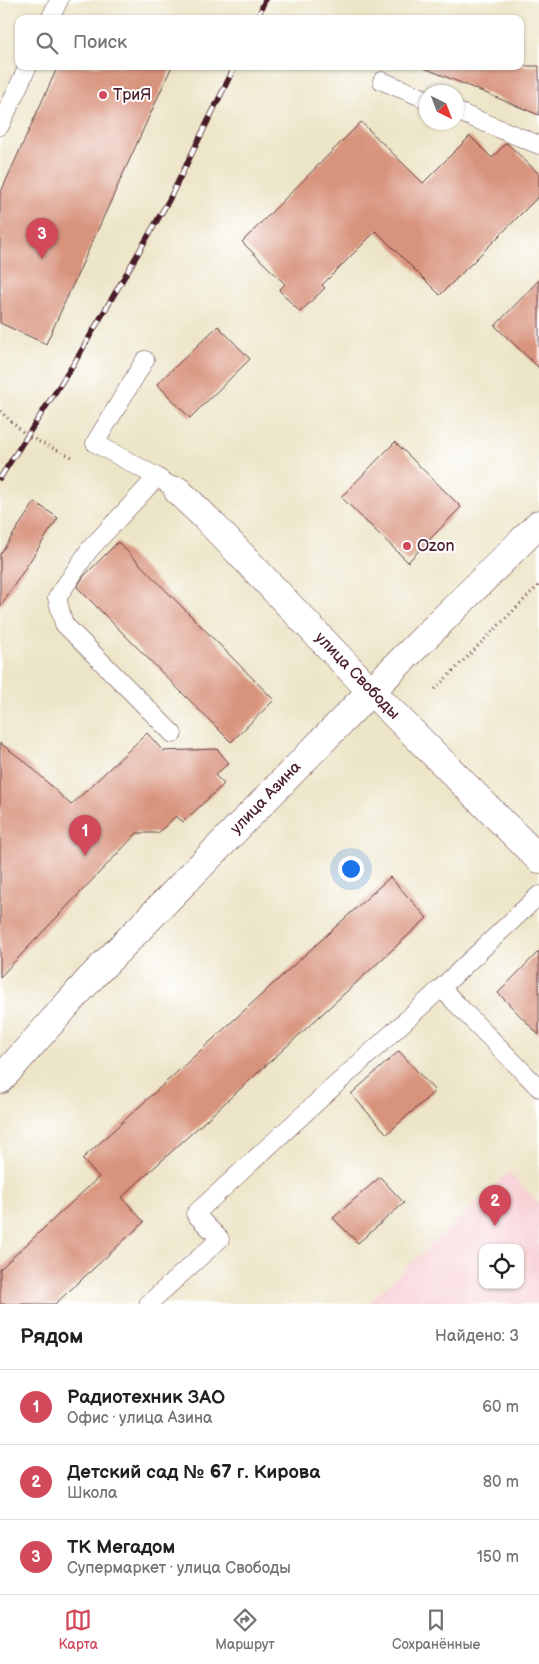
<!DOCTYPE html>
<html lang="ru">
<meta charset="utf-8">
<style>
body{margin:0;font-family:"Balsamiq Sans",sans-serif;background:#f6f6f6;color:#202124}
.controls{position:absolute;right:15px;bottom:15px;display:grid;overflow:hidden;border-radius:10px;box-shadow:0 1px 4px #0004}
.controls button{width:45px;height:45px;display:grid;place-items:center;padding:0;border:0;border-bottom:1px solid #e0e0e0;background:#fff;color:#202124;font:25px sans-serif}
.compass{position:absolute;left:419px;top:85px;width:45px;height:45px;border-radius:50%;background:#fff;box-shadow:0 1px 4px #0004;rotate:138deg}
.you{position:absolute;left:350px;top:868px;width:18px;height:18px;margin:-12px;border:4px solid #fff;border-radius:50%;background:#1a73e8;box-shadow:0 0 0 8px #1a73e833}
.badge{display:grid;place-items:center;width:32px;height:32px;border-radius:50%;background:#d1495b;color:#fff;font-size:16px;font-weight:700}
.pin{position:absolute;translate:-50% -41px;filter:drop-shadow(0 1px 2px #0008)}
.pin::after{content:'';position:absolute;top:26px;width:18px;height:15px;background:inherit;clip-path:polygon(0 0,100% 0,50% 100%)}
.list{margin:0;padding:0;list-style:none}
h2{display:flex;justify-content:space-between;align-items:center;height:65px;margin:0;padding:0 20px;font-size:21px}
h2 small{font-size:16px;font-weight:400;color:#757577}
.list li{display:grid;grid-template-columns:32px 1fr auto;gap:15px;align-items:center;box-sizing:border-box;height:75px;padding:0 20px;border-top:1px solid #e0e0e0}
.list b{display:block;font-size:19px;white-space:nowrap}
.list p{margin:0;font-size:16px;white-space:nowrap;color:#757577}
.list em{font-size:16px;font-style:normal;color:#757577}
.icon{flex:none;width:28px;height:28px;fill:none;stroke:currentColor;stroke-width:2;stroke-linecap:round;stroke-linejoin:round}
.map{position:relative;flex:none;width:539px;height:1304px;overflow:hidden}
.search{position:absolute;background:#fff;box-shadow:0 1px 4px #0004;left:15px;right:15px;top:15px;height:55px;display:flex;align-items:center;gap:12px;box-sizing:border-box;padding:0 18px;border-radius:10px;color:#757577;font-size:19px}
.sheet{height:290px;background:#fff}
nav{display:flex;justify-content:space-around;align-items:center;box-sizing:border-box;height:70px;border-top:1px solid #e0e0e0;background:#fff;font-size:14px;color:#757577}
nav a{display:grid;justify-items:center;gap:2px}
nav .on{color:#d1495b}
.map>svg:first-child{display:block}
.built{fill:#f7cfd4;fill-rule:evenodd}
.building{fill:#d8937b}
.lines{fill:none;stroke-linecap:round;stroke-linejoin:round}
.service-casing{stroke:#623d43;stroke-width:19}
.minor-casing{stroke:#623d43;stroke-width:29}
.path{stroke:#623d43;stroke-width:3;stroke-dasharray:1 4;stroke-linecap:butt}
.service{stroke:#fff;stroke-width:18}
.minor{stroke:#fff;stroke-width:28}
.rail-casing{stroke:#4a1f2b;stroke-width:5.5}
.rail{stroke:#fff;stroke-width:4;stroke-dasharray:11;stroke-linecap:butt}
.poi-dot{fill:#d1495b;stroke:#fff;stroke-width:2}
.labels{text-anchor:middle;dominant-baseline:central;stroke-width:4;stroke-linejoin:round;paint-order:stroke}
.poi-label{font-size:16px;fill:#4a1f2b;stroke:#fff;text-anchor:start}
.street-label{font-size:16px;fill:#4a1f2b;stroke:#fff}
</style>
<div class="map">
<svg width="539" height="1304" viewBox="0 0 539 1304">
<rect width="100%" height="100%" fill="#fff"/>
<filter id="ink" filterUnits="userSpaceOnUse"><feTurbulence type="fractalNoise" baseFrequency=".02" numOctaves="2"/><feDisplacementMap in="SourceGraphic" scale="10" xChannelSelector="R" yChannelSelector="G"/><feConvolveMatrix kernelMatrix="1 2 1 2 8 2 1 2 1" color-interpolation-filters="sRGB"/></filter>
<filter id="wash" filterUnits="userSpaceOnUse"><feTurbulence type="fractalNoise" baseFrequency=".0096" numOctaves="4" result="noise"/><feDisplacementMap in="SourceGraphic" scale="20" xChannelSelector="R" yChannelSelector="G"/><feGaussianBlur stdDeviation="1.12" result="paint"/><feColorMatrix in="noise" values="0 0 0 0 0 0 0 0 0 0 0 0 0 0 0 0 0 1.4 0 .05"/><feComposite in="paint" operator="in"/></filter>
<g filter="url(#wash)">
<rect width="100%" height="100%" fill="#ede5c8"/>
<path class="built" d="M509,1172l30,32v100h-172zM483,1248h37v37h-37z"/>
<g id="blocks">
<path class="building" d="M58,66h114l-126,278 -46,-21v-129z
M539,66v49l-117,-48v-1z
M361,122l62,61 47,-47 22,22 14,-15 2,1 31,30v22l-99,99 -64,-64 -54,54 3,3 -25,24 -21,-22 6,-6 -43,-42z
M539,280v88l-44,-42z
M218,326l32,33 -60,59 -33,-34z
M395,442l66,65 -53,55 -67,-65z
M35,502l23,16 -58,89v-53z
M118,542l156,158 -43,42 -154,-155 7,-11z
M147,733l16,18 54,-2 12,14 -14,12 9,9 -41,38 -7,-6 -18,17h-21l-137,144v-234l28,21 43,41z
M390,877l37,41 -305,279 22,25 -89,82h-55v-35l99,-92 -17,-18z
M539,951v84l-41,-42z
M399,1051l36,40 -48,43 -36,-40z
M380,1177l24,26 -46,40 -25,-25z"/>
</g>
</g>
<g filter="url(#ink)">
<use href="#blocks" fill-opacity="0" stroke="#623d43" stroke-width="1"/>
<g class="lines">
<defs>
<path id="service" d="M50,19l9,-19
M382,81l44,18
M456,111l83,34
M0,126l28,-60
M145,360l-50,83 62,34
M173,734l-109,-110 -7,-26 32,-48 68,-73 21,14
M539,895l-98,93 98,100
M148,1304l72,-65 -25,-25 246,-226"/>
<path id="minor" d="M178,491l28,27 165,173 168,168
M0,1080l90,-101 281,-288 168,-167"/>
</defs>
<use href="#service" class="service-casing"/>
<use href="#minor" class="minor-casing"/>
<path class="path" d="M0,411l27,25 47,22
M435,689l104,-104"/>
<use href="#service" class="service"/>
<use href="#minor" class="minor"/>
<defs>
<path id="rail" d="M257,19l8,-19
M0,478l76,-118 93,-160 66,-134"/>
</defs>
<use href="#rail" class="rail-casing"/>
<use href="#rail" class="rail"/>
</g>
</g>
<g class="poi-dot">
<circle cx="103" cy="95" r="5"/>
<circle cx="407" cy="546" r="5"/>
</g>
<g class="labels">
<g class="poi-label">
<text x="113" y="95">ТриЯ</text>
<text x="417" y="546">Ozon</text>
</g>
<g class="street-label">
<text transform="translate(357 676) rotate(46)">улица Свободы</text>
<text transform="translate(266 798) rotate(-46)">улица Азина</text>
</g>
</g>
</svg>
<div class="controls">
<button><svg class="icon" aria-label="locate" viewBox="0 0 24 24"><circle cx="12" cy="12" r="6"/><path d="M12 2v4M12 18v4M2 12h4M18 12h4"/></svg></button>
</div>
<svg class="compass" viewBox="-18 -18 36 36"><path d="M0-13l5 13h-10z" fill="#e53935"/><path d="M0 13l5-13h-10z" fill="#757577"/></svg>
<div class="you"></div>
<div class="pin badge" style="left:85px;top:856px">1</div>
<div class="pin badge" style="left:495px;top:1226px">2</div>
<div class="pin badge" style="left:42px;top:259px">3</div>
<div class="search"><svg class="icon" aria-label="search" viewBox="0 0 24 24"><circle cx="10" cy="10" r="6"/><path d="M15 15l6 6"/></svg>Поиск</div>
</div>
<section class="sheet">
<h2>Рядом<small>Найдено: 3</small></h2>
<ul class="list">
<li><span class="badge">1</span><div><b>Радиотехник ЗАО</b><p>Офис · улица Азина</p></div><em>60 m</em></li>
<li><span class="badge">2</span><div><b>Детский сад № 67 г. Кирова</b><p>Школа</p></div><em>80 m</em></li>
<li><span class="badge">3</span><div><b>ТК Мегадом</b><p>Супермаркет · улица Свободы</p></div><em>150 m</em></li>
</ul>
</section>
<nav>
<a class="on"><svg class="icon" aria-label="map" viewBox="0 0 24 24"><path d="M3 6l6-2 6 2 6-2v14l-6 2-6-2-6 2zM9 4v14M15 6v14"/></svg>Карта</a>
<a><svg class="icon" aria-label="directions" viewBox="0 0 24 24"><path d="M12 3l9 9-9 9-9-9zM9 14v-3h6M13 9l2 2-2 2"/></svg>Маршрут</a>
<a><svg class="icon" aria-label="saved" viewBox="0 0 24 24"><path d="M7 4h10v16l-5-4-5 4z"/></svg>Сохранённые</a>
</nav>
